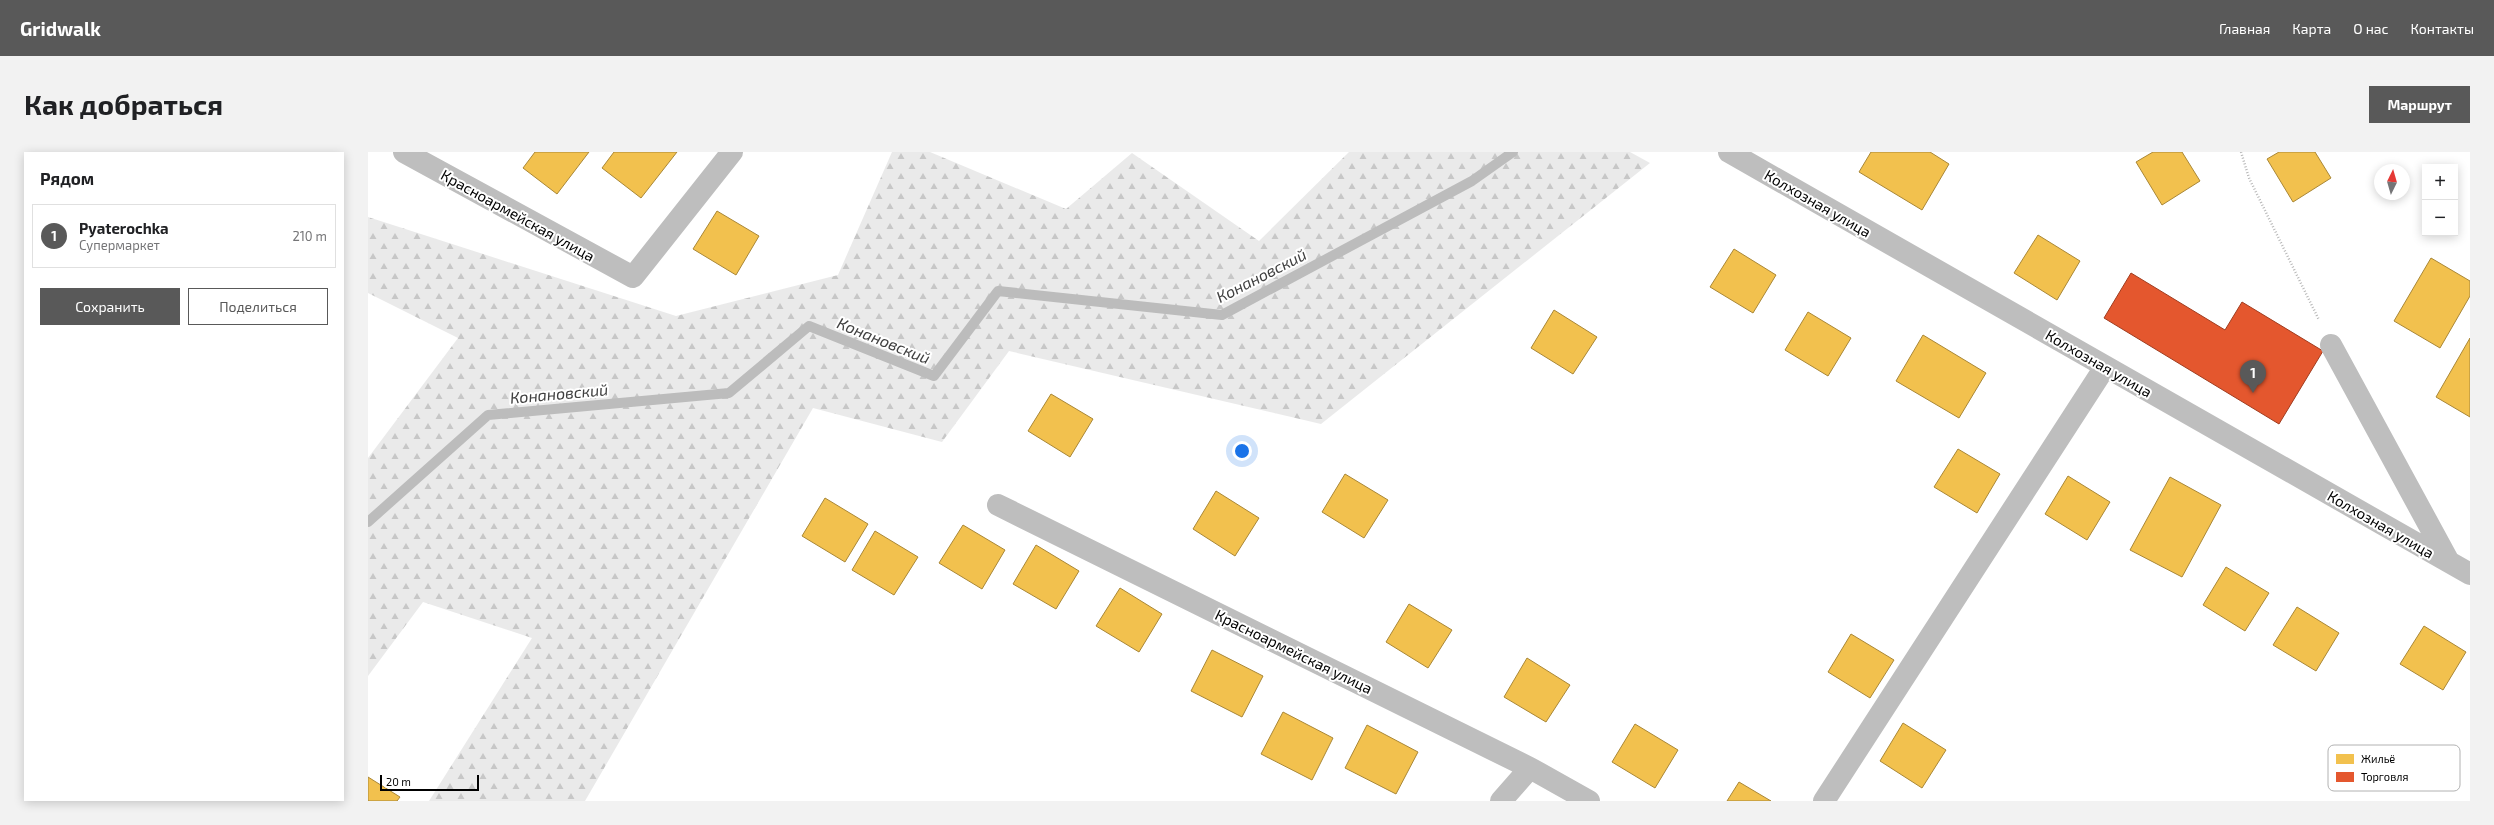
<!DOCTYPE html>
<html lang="ru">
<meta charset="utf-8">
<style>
body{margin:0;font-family:"Exo 2",sans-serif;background:#f2f2f2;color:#202124}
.controls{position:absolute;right:12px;top:12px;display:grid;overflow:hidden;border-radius:0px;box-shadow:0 2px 10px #0003}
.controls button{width:36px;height:36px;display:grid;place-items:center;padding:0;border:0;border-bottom:1px solid #e0e0e0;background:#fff;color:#202124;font:20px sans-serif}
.compass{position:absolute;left:2006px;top:12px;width:36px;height:36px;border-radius:50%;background:#fff;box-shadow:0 2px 10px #0003;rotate:5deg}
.scale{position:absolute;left:12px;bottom:10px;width:99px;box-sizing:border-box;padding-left:4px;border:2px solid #000;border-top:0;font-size:11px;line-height:14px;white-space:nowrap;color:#000;-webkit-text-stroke:3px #fff;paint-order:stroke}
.you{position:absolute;left:874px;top:299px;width:14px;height:14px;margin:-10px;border:3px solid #fff;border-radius:50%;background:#1a73e8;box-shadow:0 0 0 6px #1a73e833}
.badge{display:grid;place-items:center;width:26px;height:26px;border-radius:50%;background:#595959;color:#fff;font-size:13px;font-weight:700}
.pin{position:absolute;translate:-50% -33px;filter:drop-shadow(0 1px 2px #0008)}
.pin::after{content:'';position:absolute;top:21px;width:14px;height:12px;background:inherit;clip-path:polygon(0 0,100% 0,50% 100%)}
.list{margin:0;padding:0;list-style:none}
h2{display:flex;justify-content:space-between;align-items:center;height:52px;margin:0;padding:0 16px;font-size:17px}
h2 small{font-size:13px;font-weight:400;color:#757577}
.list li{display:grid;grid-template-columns:26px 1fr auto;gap:12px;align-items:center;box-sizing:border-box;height:64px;margin:0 8px 8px;padding:0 8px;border:1px solid #e0e0e0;border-radius:0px}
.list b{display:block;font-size:15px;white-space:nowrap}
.list p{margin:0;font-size:13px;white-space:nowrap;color:#757577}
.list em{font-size:13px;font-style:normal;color:#757577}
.actions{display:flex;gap:8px;padding:12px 16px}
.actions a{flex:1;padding:9px 0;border:1px solid #595959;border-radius:0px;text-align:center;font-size:14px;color:#595959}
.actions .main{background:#595959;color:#fff}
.map{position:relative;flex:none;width:2102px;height:649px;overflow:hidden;border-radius:0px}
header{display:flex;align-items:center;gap:24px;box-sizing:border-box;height:56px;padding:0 20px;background:#595959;color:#fff}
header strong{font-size:19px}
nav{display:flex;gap:22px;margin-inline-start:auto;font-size:14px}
.intro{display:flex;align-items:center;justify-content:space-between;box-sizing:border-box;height:96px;padding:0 24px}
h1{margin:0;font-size:28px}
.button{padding:10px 18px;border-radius:0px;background:#595959;color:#fff;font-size:14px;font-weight:700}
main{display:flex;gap:24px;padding:0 24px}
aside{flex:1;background:#fff;border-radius:0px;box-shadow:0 2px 10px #0003}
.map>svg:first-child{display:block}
.forest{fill:url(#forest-firs)}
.homes{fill:#f2c14e;stroke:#a98737}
.shops{fill:#e4572e;stroke:#a03d20}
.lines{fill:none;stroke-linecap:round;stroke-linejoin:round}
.stream{stroke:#bcbcbc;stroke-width:10}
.path{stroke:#b8b8b8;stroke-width:2.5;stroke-dasharray:1 2;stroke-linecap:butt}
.minor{stroke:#bebebe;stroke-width:22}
.labels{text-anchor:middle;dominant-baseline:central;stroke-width:4;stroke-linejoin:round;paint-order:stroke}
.street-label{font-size:15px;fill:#000;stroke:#fff}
.water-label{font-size:16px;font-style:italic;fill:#404040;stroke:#fff}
.key{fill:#fff;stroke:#b2b2b2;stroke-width:1}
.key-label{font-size:11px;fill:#000}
</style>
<header>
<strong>Gridwalk</strong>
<nav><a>Главная</a><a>Карта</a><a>О нас</a><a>Контакты</a></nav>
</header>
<div class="intro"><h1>Как добраться</h1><a class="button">Маршрут</a></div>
<main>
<aside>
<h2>Рядом<small></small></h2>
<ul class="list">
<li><span class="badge">1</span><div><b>Pyaterochka</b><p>Супермаркет</p></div><em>210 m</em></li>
</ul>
<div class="actions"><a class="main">Сохранить</a><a>Поделиться</a></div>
</aside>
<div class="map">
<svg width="2102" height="649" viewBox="0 0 2102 649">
<defs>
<pattern id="forest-firs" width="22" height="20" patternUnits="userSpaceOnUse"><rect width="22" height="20" fill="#eaeaea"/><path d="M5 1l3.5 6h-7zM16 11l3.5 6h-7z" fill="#c7c7c7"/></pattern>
</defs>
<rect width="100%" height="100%" fill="#fff"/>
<path class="forest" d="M524,0h38l136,57 66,-56 127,88 90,-89h281l20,11 -329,261 -312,-73 -67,91 -129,-34 -228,393h-156l103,-163 -109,-36 -55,74v-218l90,-120 -90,-45v-76l308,99 162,-41z"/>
<path class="homes" d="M167,0h54l-32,42 -34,-26z
M246,0h63l-36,46 -39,-30z
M1503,0h59l19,12 -27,46 -63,-38z
M1785,0h29l18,29 -38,24 -26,-43z
M1911,0h36l16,26 -38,24 -26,-43z
M349,59l42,25 -23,39 -43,-26z
M1670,83l42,26 -23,39 -43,-27z
M1366,97l42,26 -23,38 -43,-26z
M2063,106l39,23v15l-30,52 -46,-27z
M1186,158l43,27 -24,37 -42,-26z
M1440,160l43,26 -23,38 -43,-26z
M1555,183l63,38 -27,45 -63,-37z
M2102,186v79l-34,-20z
M683,242l42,25 -23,38 -42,-26z
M1590,297l42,25 -23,39 -43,-26z
M977,322l43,26 -24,38 -42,-26z
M1700,324l42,26 -23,38 -42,-26z
M1802,325l51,28 -39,72 -52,-27z
M848,339l43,27 -24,38 -42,-27z
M457,346l43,26 -23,38 -43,-26z
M595,373l42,25 -23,39 -43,-26z
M507,379l43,26 -24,38 -42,-25z
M668,393l43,26 -23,38 -43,-25z
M1858,415l43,26 -24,38 -42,-26z
M752,436l42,26 -23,38 -43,-26z
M1041,452l43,26 -24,38 -42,-26z
M1929,455l42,26 -23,38 -43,-26z
M2056,474l42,26 -23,38 -43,-26z
M1483,482l43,26 -24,38 -42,-26z
M844,498l51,26 -21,41 -51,-26z
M1159,506l43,27 -24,37 -42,-25z
M915,560l50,26 -21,42 -51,-26z
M1535,571l43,27 -24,38 -42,-27z
M1267,572l43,26 -23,38 -43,-26z
M999,573l51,27 -22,42 -51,-26z
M0,625l32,20 -3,4h-29z
M1371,630l32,19h-44z"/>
<path class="shops" d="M1763,121l94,57 17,-28 81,49 -44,73 -175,-106z"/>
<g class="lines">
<path class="stream" d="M0,370l120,-107 241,-22 80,-67 125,50 64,-85 224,24 250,-134 41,-29"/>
<path class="path" d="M1873,0l8,26 70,142"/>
<path class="minor" d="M36,0l229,125 99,-125
M1361,0l741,422
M1963,193l118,217
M630,353l532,263 59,33
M1133,649l29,-33
M1456,649l281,-434"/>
</g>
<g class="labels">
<g class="street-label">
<text transform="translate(1450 51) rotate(30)">Колхозная улица</text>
<text transform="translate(150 63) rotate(29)">Красноармейская улица</text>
<text transform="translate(1731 211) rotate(30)">Колхозная улица</text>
<text transform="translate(2013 372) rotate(30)">Колхозная улица</text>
<text transform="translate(926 499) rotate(26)">Красноармейская улица</text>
</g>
<g class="water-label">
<text transform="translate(893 123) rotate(-27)">Конановский</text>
<text transform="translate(516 188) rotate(22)">Конановский</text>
<text transform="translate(191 241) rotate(-5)">Конановский</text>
</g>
</g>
<rect x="1960" y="593" width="132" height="46" rx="6" class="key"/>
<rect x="1968" y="602" width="18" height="10" fill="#f2c14e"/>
<rect x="1968" y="620" width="18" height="10" fill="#e4572e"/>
<g class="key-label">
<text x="1993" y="611">Жильё</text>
<text x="1993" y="629">Торговля</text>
</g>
</svg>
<div class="controls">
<button>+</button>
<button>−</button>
</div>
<svg class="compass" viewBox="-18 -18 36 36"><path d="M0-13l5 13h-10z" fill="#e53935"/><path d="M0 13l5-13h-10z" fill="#757577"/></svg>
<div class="scale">20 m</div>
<div class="you"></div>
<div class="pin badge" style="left:1885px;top:241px">1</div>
</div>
</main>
